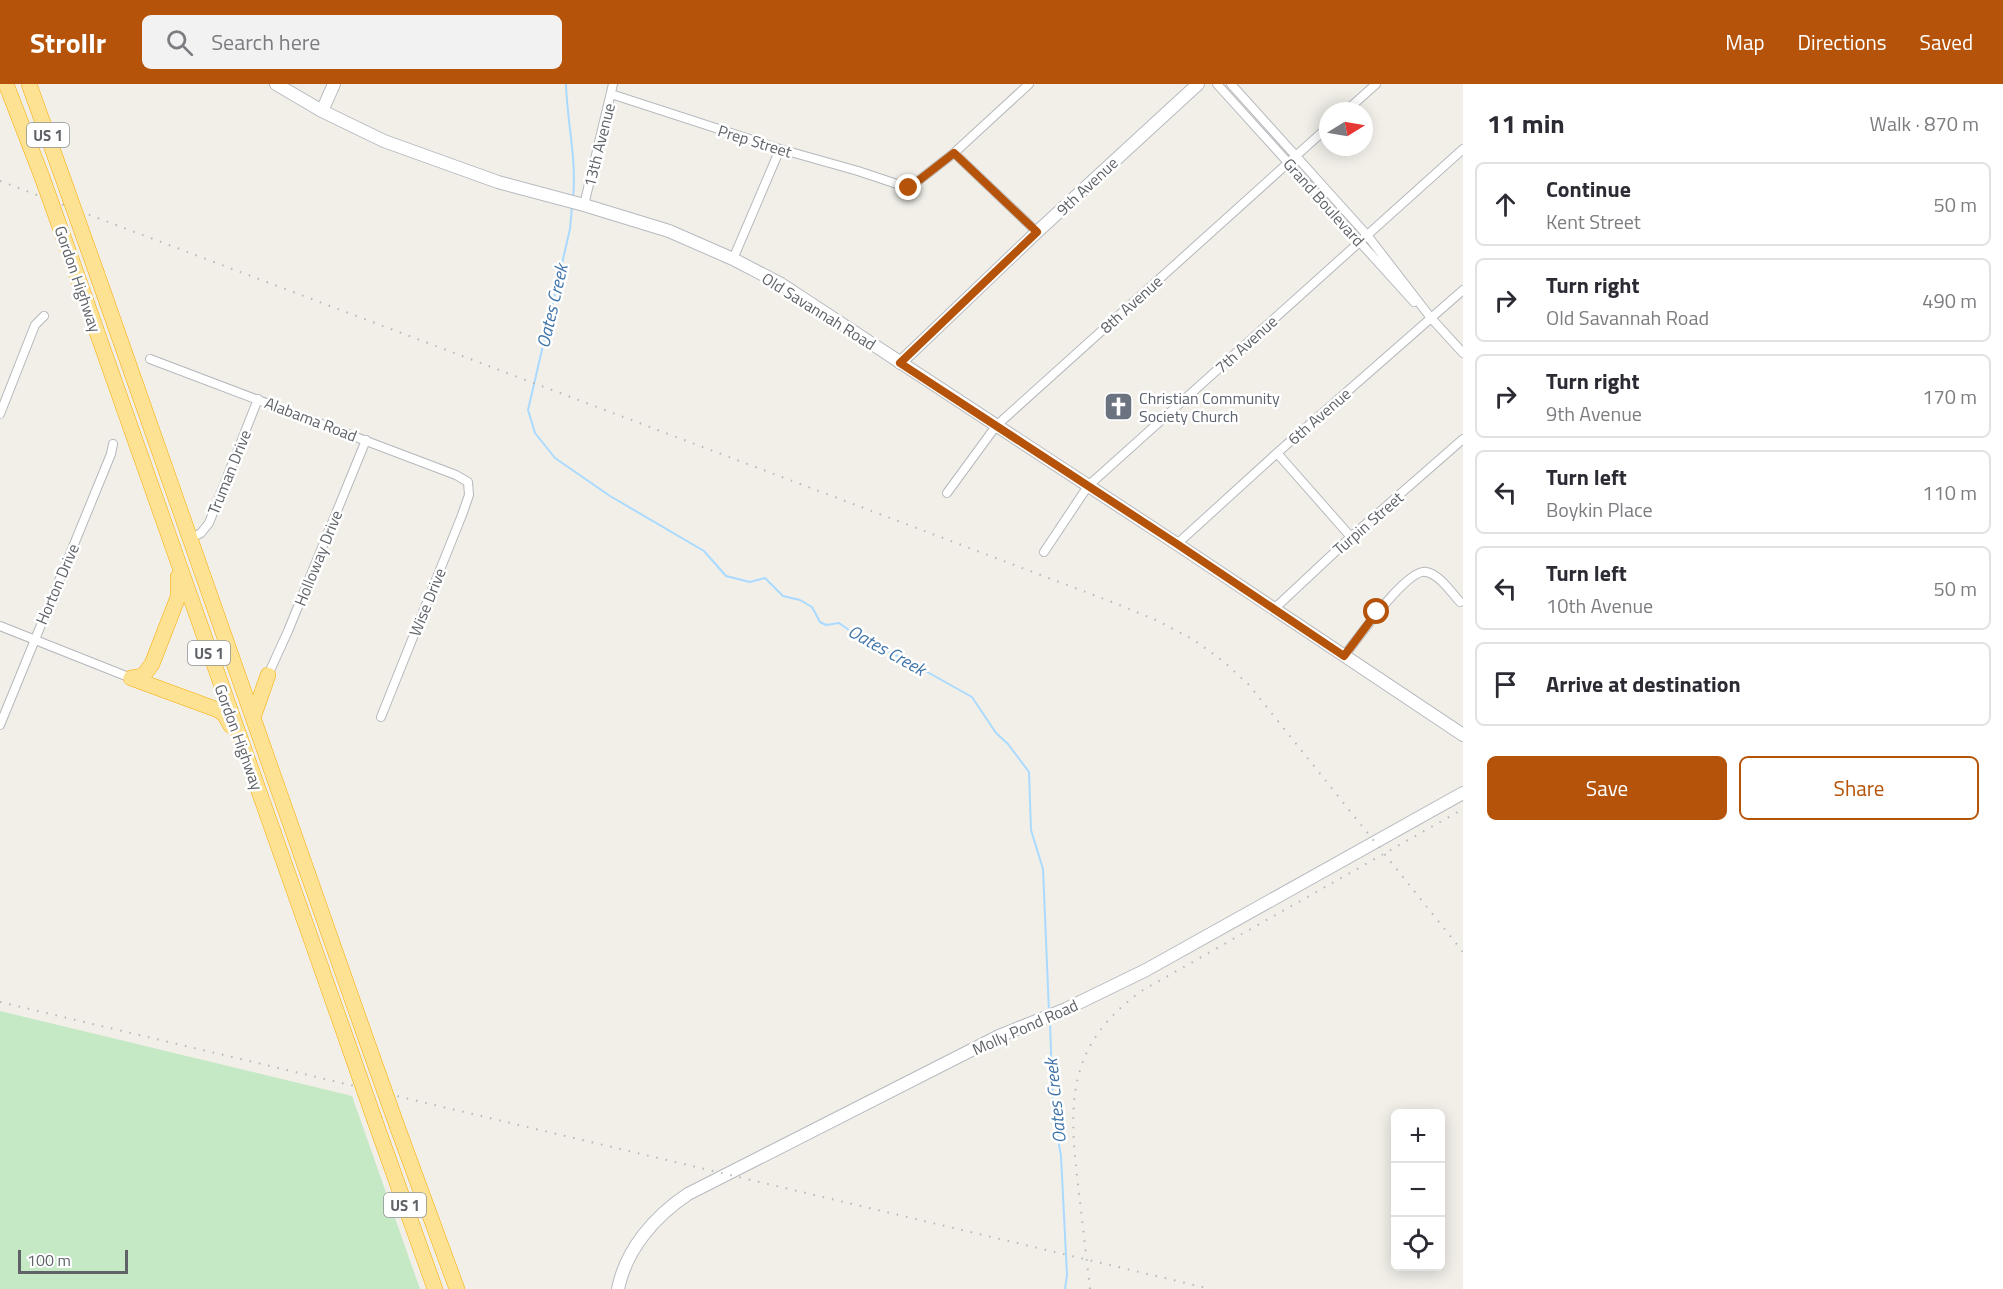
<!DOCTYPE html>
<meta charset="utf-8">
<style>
body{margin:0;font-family:"Titillium Web",sans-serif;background:#f2f2f3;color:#2b2b33}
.controls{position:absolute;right:18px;bottom:18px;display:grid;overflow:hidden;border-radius:9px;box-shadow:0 3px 15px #0003}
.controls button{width:54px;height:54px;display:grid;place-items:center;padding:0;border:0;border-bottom:2px solid #e1e1e2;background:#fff;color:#2b2b33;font:30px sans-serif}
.compass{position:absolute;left:1319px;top:18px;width:54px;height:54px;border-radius:50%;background:#fff;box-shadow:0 3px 15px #0003;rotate:79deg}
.scale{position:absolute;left:18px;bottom:15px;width:110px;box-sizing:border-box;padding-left:6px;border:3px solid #5f6368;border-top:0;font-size:16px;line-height:21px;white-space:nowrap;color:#5f6368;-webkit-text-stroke:4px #fff;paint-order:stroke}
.stop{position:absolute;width:18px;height:18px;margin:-14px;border:4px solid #b45309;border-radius:50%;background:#fff}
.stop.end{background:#b45309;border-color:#fff;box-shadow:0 2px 6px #0008}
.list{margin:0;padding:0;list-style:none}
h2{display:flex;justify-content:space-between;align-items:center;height:78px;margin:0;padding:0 24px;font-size:26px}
h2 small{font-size:20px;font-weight:400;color:#7c7c81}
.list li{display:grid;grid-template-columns:39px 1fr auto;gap:18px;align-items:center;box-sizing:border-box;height:84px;margin:0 12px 12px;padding:0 12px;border:2px solid #e1e1e2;border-radius:9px}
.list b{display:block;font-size:22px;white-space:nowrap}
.list p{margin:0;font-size:20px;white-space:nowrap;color:#7c7c81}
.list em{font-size:20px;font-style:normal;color:#7c7c81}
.actions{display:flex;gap:12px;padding:18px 24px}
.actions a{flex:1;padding:14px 0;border:2px solid #b45309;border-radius:9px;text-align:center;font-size:21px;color:#b45309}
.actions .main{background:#b45309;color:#fff}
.icon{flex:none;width:33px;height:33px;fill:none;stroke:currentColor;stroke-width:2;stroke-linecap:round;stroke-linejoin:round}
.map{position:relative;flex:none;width:1463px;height:1205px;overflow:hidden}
header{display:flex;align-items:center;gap:36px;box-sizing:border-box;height:84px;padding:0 30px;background:#b45309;color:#fff}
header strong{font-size:28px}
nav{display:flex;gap:33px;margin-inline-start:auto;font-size:21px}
.search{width:420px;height:54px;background:#f2f2f3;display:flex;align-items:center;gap:15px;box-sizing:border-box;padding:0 21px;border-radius:9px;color:#7c7c81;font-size:22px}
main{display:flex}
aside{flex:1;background:#fff}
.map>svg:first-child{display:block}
.green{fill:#c5e8c5}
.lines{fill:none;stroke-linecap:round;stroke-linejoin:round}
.stream{stroke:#aadaff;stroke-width:2}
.street-casing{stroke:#b5b8bc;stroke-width:10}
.secondary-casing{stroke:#b6babf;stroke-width:14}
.highway-casing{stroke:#f9ab00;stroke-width:16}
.street{stroke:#fff;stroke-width:8}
.secondary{stroke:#fff;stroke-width:12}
.highway{stroke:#fde293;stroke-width:15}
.rail{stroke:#b6b7b8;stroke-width:2;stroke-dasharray:1.5 8;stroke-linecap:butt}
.highway-bridge-casing{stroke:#f9ab00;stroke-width:16;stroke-linecap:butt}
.highway-bridge{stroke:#fde293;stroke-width:15}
.route{stroke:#b45309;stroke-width:8}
.labels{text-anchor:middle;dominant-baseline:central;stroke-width:5;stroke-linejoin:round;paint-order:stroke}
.shield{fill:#fff;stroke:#8f9295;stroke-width:1.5}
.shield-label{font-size:15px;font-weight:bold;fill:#5f6368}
.street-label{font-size:16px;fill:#5f6368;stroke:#fff}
.worship-label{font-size:16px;fill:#5b616d;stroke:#fff;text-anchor:start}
.water-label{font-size:18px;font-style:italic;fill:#4174aa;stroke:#fff}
</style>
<header>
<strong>Strollr</strong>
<div class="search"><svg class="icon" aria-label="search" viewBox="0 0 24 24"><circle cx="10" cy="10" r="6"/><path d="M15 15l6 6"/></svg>Search here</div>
<nav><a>Map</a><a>Directions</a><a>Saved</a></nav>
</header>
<main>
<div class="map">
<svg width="1463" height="1205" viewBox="0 0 1463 1205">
<rect width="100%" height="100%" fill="#f1efe8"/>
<path class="green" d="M0,927l352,85 68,193h-420z"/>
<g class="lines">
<path class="stream" d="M566,0c1,38 11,76 7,114
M572,122l-2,23 -42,181 7,23 20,25 55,38 94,55 22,25 24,6 15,-4 18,18 17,4 12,7 8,15 6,3 13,-2 21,15 44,21 68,38 24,36 12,11 21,28 2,58 12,39 6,143
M1050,937l3,90 8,45 6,119 -2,14"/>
<defs>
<path id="street" d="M1217,0l197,218
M1231,0l136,151 64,83 32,35
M611,10l169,55 78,22 51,17 45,-35 75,-69
M1346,27l30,-27
M954,69l83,79
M584,121l29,-121
M733,175l47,-110
M150,275l306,116 12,7 1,13 -7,20 -81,202
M0,330l35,-89 9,-9
M1277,369l74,84
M947,409l49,-67 332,-299
M191,454l10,-5 8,-10 49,-124
M1177,460l100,-91 186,-163
M1044,468l44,-66 375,-337
M1274,525l77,-72 112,-98
M0,542l131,52
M1344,572c12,-15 63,-88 82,-84 13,2 25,20 34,30
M268,591l20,-44 78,-191
M0,641l111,-271 2,-10"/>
<path id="secondary" d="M276,0l46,27 62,30 114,41 86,23 85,26 64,28 48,25 396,260 286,191
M322,27l12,-27
M900,279l137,-131 161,-148
M618,1205c8,-40 37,-73 70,-95l311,-158 67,-27 80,-39 317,-177"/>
<path id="highway" d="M6,0l36,93
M29,0l37,103
M73,180l274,777
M97,190l269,765
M131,594l12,-2 9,-12 26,-67v-20
M131,594l87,32 6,4 7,12
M253,634l15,-43
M375,1037l60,168
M397,1042l60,163"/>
</defs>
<use href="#street" class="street-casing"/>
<use href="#secondary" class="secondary-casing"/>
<use href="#highway" class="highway-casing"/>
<use href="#street" class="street"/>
<use href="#secondary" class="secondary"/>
<use href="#highway" class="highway"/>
<path class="rail" d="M0,97l1112,421 44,18 38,20 29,21 26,24 214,267
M0,918l1211,287
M1090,1205c-4,-35 -8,-70 -12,-104 -10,-84 -11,-141 65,-195l320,-181"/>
<defs>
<path id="highway-bridge" d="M42,93l31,87
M66,103l31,87
M366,955l31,87
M347,957l28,80"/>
</defs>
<use href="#highway-bridge" class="highway-bridge-casing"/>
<use href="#highway-bridge" class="highway-bridge"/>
</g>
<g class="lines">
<path class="route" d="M909,104l45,-35 83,79 -137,131 277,181 167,112 33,-44"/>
</g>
<defs>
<symbol id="church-square" viewBox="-11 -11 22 22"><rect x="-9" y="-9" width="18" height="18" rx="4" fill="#6b7280" stroke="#fff"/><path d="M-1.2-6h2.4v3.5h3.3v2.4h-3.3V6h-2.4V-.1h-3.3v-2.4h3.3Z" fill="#fff"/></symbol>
</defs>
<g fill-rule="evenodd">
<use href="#church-square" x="1102" y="306" width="33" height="33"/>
</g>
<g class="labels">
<g class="shield">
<rect x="27" y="39" width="42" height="24" rx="4.5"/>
<rect x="188" y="557" width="42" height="24" rx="4.5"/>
<rect x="384" y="1109" width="42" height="24" rx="4.5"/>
</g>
<g class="shield-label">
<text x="48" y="51">US 1</text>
<text x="209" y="569">US 1</text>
<text x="405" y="1121">US 1</text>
</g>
<g class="street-label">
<text transform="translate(755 57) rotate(17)">Prep Street</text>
<text transform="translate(599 61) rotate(-76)">13th Avenue</text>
<text transform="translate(1087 102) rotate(-43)">9th Avenue</text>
<text transform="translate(1324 118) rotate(48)">Grand Boulevard</text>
<text transform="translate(78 195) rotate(71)">Gordon Highway</text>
<text transform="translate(1131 220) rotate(-42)">8th Avenue</text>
<text transform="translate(819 227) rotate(32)">Old Savannah Road</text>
<text transform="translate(1246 260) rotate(-42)">7th Avenue</text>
<text transform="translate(1319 332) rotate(-41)">6th Avenue</text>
<text transform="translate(311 335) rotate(21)">Alabama Road</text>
<text transform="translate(229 388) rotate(-68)">Truman Drive</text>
<text transform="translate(1368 439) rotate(-41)">Turpin Street</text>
<text transform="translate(318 474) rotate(-68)">Holloway Drive</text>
<text transform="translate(57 500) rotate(-67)">Horton Drive</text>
<text transform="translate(427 518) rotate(-68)">Wise Drive</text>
<text transform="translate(239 653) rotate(70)">Gordon Highway</text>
<text transform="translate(1025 943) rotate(-24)">Molly Pond Road</text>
</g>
<g class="worship-label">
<text x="1139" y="314">Christian Community<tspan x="1139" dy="18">Society Church</tspan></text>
</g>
<g class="water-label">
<text transform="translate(552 222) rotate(-77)">Oates Creek</text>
<text transform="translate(887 566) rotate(29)">Oates Creek</text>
<text transform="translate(1055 1017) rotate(-96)">Oates Creek</text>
</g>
</g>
</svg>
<div class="controls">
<button>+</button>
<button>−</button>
<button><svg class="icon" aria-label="locate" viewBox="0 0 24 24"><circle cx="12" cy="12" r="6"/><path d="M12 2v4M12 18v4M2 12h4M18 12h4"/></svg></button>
</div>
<svg class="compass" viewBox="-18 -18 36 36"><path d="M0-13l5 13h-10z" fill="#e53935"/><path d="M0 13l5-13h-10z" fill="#7c7c81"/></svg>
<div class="scale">100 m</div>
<div class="stop" style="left:1377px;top:528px"></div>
<div class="stop end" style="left:909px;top:104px"></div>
</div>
<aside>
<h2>11 min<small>Walk · 870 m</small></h2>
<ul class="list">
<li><svg class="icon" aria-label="ahead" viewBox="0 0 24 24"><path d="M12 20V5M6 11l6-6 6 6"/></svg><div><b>Continue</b><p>Kent Street</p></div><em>50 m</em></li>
<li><svg class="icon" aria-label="right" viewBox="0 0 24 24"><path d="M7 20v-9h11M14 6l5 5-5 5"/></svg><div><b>Turn right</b><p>Old Savannah Road</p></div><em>490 m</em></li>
<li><svg class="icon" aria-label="right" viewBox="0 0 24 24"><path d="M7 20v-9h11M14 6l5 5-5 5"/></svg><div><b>Turn right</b><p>9th Avenue</p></div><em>170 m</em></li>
<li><svg class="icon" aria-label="left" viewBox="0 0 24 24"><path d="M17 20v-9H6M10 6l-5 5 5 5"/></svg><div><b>Turn left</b><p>Boykin Place</p></div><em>110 m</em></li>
<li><svg class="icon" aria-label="left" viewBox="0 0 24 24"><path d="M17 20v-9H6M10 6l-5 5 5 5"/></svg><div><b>Turn left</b><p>10th Avenue</p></div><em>50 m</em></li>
<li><svg class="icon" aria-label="arrive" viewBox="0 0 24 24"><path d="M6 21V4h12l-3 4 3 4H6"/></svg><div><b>Arrive at destination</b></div></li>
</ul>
<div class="actions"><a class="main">Save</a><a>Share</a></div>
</aside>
</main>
